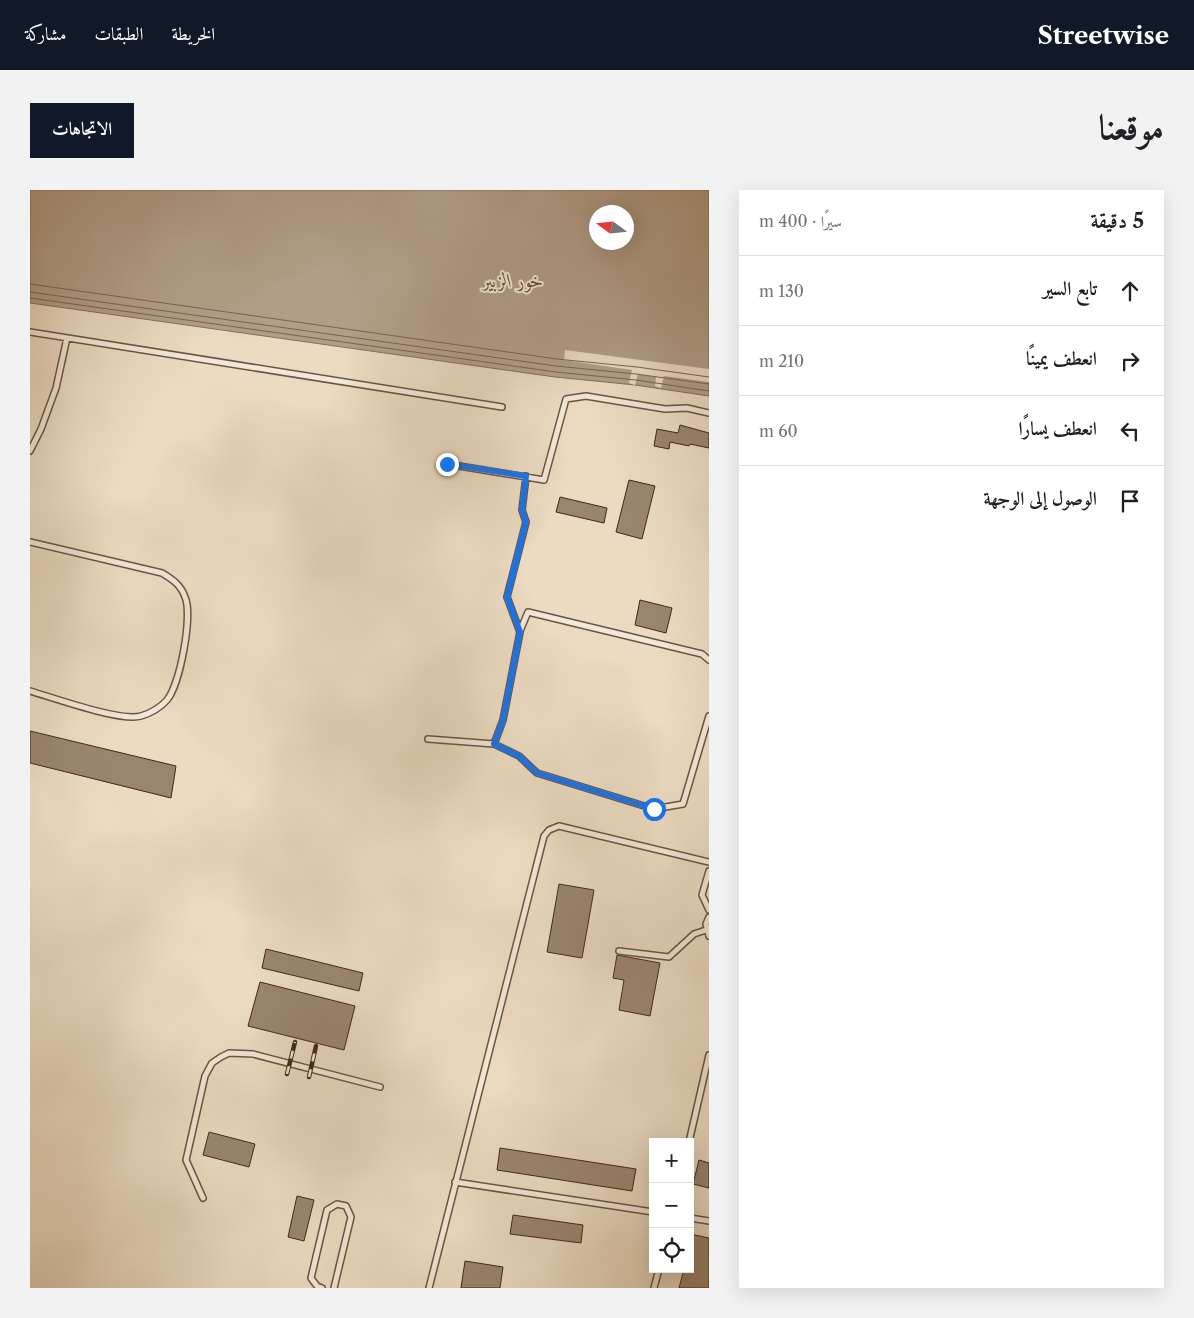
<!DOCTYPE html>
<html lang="ar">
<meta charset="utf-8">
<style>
body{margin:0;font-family:"Libre Caslon Text",Amiri,serif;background:#f2f2f2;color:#202124;direction:rtl}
.controls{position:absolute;right:15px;bottom:15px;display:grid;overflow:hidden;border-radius:0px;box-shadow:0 5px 20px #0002}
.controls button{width:45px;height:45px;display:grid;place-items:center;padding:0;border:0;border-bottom:1px solid #e0e0e0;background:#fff;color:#202124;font:25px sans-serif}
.compass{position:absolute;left:559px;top:15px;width:45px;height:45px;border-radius:50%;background:#fff;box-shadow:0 5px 20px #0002;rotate:285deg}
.stop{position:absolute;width:15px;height:15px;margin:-11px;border:4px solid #1a73e8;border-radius:50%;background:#fff}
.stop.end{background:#1a73e8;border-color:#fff;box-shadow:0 1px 5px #0008}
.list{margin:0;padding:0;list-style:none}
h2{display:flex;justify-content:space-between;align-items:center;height:65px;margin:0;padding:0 20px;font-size:21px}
h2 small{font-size:16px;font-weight:400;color:#757577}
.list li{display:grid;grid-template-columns:32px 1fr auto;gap:15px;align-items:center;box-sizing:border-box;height:70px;padding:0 20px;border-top:1px solid #e0e0e0}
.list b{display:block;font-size:19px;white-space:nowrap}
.list em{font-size:16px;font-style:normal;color:#757577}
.icon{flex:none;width:28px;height:28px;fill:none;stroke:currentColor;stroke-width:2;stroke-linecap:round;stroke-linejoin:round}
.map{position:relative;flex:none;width:679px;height:1098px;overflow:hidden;direction:ltr;border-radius:0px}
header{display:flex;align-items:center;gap:30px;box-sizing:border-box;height:70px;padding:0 25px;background:#111827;color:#fff}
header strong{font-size:24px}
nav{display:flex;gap:28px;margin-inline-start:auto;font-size:18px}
.intro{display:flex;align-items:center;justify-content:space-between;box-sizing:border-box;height:120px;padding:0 30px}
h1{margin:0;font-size:35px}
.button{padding:12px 22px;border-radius:0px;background:#111827;color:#fff;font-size:18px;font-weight:700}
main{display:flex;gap:30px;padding:0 30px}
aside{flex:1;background:#fff;border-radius:0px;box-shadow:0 5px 20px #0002}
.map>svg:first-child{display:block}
.water{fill:#b19e88;stroke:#856e5b;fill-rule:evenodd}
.pier{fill:#eadbc2}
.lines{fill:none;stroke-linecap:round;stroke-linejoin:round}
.shore{stroke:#7a6250;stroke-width:1}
.building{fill:#9a8570;stroke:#432717}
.service-casing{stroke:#6d5442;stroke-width:8}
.service{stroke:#f1e8d7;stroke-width:5}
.rail-casing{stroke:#432717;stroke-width:4.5}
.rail{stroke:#f1e8d7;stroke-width:2.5;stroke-dasharray:8;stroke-linecap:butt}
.route{stroke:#1a73e8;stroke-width:6}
.labels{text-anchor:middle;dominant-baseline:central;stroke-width:4;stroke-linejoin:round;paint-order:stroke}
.water-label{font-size:19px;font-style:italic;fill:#644b39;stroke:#f1e8d7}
</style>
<header>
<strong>Streetwise</strong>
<nav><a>الخريطة</a><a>الطبقات</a><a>مشاركة</a></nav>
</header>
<div class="intro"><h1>موقعنا</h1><a class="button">الاتجاهات</a></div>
<main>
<aside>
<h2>5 دقيقة<small>سيرًا · 400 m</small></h2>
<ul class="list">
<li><svg class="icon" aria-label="ahead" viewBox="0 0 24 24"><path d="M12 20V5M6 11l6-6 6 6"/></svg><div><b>تابع السير</b></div><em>130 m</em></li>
<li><svg class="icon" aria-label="right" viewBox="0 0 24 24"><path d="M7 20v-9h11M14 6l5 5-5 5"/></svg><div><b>انعطف يمينًا</b></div><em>210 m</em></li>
<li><svg class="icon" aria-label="left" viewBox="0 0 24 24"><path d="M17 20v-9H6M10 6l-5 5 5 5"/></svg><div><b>انعطف يسارًا</b></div><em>60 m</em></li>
<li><svg class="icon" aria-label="arrive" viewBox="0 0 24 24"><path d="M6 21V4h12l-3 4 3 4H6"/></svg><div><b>الوصول إلى الوجهة</b></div></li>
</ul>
</aside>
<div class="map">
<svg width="679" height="1098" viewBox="0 0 679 1098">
<rect width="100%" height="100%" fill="#eadbc2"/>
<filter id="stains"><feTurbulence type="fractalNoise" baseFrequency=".004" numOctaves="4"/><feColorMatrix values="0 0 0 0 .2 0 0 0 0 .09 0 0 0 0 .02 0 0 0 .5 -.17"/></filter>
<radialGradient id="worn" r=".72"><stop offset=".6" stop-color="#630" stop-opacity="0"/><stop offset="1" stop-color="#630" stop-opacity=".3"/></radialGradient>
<path class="water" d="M0,0h679v206l-74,-11 -80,-8 -525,-74zM566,22h30v30h-30z"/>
<path class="pier" d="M535,160l144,19v13l-45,-6 -3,12 -6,-2 1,-9 -18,-3 -3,11 -6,-2 3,-13 -68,-10z"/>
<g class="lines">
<path class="shore" d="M0,94l527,75 80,8 72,10
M0,102l526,74 80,8 73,10
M0,108l526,74 80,8 73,11"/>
</g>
<path class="building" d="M650,235l29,8v15l-19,-4 -1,2 -19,-4 -1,7 -15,-3 3,-17 21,4z
M599,290l26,6 -13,53 -26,-7z
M530,307l47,11 -3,15 -48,-11z
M610,410l32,8 -6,25 -31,-8z
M0,541l146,35 -5,32 -141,-35z
M529,694l35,6 -12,68 -35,-6z
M236,759l97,24 -4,18 -97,-23z
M587,765l43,8 -10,53 -31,-6 5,-30 -11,-2z
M230,792l95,24 -11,44 -96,-24z
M179,942l46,12 -6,23 -46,-12z
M470,958l136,21 -4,22 -135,-21z
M669,970l10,3v25l-16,-4z
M267,1006l17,4 -10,41 -16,-4z
M483,1025l70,10 -2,18 -71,-9z
M660,1044l19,4v50h-30l5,-19h6z
M435,1071l38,6 -3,21h-39z"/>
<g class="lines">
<defs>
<path id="service" d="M0,142l472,75
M0,261l11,-22 15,-41 11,-50
M417,274l97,16 22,-81 20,-3 79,13 22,-1 22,5
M0,352l132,31c10,6 19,12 23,24 8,18 -5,88 -18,103 -7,8 -16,13 -26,16 -20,6 -87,-18 -111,-25
M490,441l8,-19 174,42 7,6
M398,549l66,5 9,-24 17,-88 -13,-35 19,-75 -4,-12 4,-34
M464,554l25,12 18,17 117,36 29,-5 26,-88
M679,681l-7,24 7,15
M679,727l-3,7 3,12
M589,761l50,6 25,-23 12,-4
M659,952l20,-87
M425,992l198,30
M173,1008l-17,-38 19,-84 7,-13 9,-6 8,-4 24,1 127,33
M660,1028l19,3
M292,1098l-5,-2 -6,-8 16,-68 10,-6 9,2 5,11 -17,71
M399,1098l115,-452 5,-6 10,-4 150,36
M624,1098l5,-19"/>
</defs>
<use href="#service" class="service-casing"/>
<use href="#service" class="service"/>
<defs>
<path id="rail" d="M257,884l8,-32
M279,887l7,-31"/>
</defs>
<use href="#rail" class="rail-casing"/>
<use href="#rail" class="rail"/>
</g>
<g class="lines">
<path class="route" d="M417,274l79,12 -4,34 4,12 -19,75 13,35 -17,88 -9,24 25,12 18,17 117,36"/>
</g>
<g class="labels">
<g class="water-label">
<text x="483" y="90">خور الزبير</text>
</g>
</g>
<rect width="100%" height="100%" filter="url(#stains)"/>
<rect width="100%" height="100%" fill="url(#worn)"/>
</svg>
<div class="controls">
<button>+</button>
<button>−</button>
<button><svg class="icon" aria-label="locate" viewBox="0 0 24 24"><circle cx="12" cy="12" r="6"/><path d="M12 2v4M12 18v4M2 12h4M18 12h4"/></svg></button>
</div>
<svg class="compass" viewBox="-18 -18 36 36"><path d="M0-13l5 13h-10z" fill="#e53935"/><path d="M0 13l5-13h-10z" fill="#757577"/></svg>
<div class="stop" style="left:624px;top:619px"></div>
<div class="stop end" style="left:417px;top:274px"></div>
</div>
</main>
